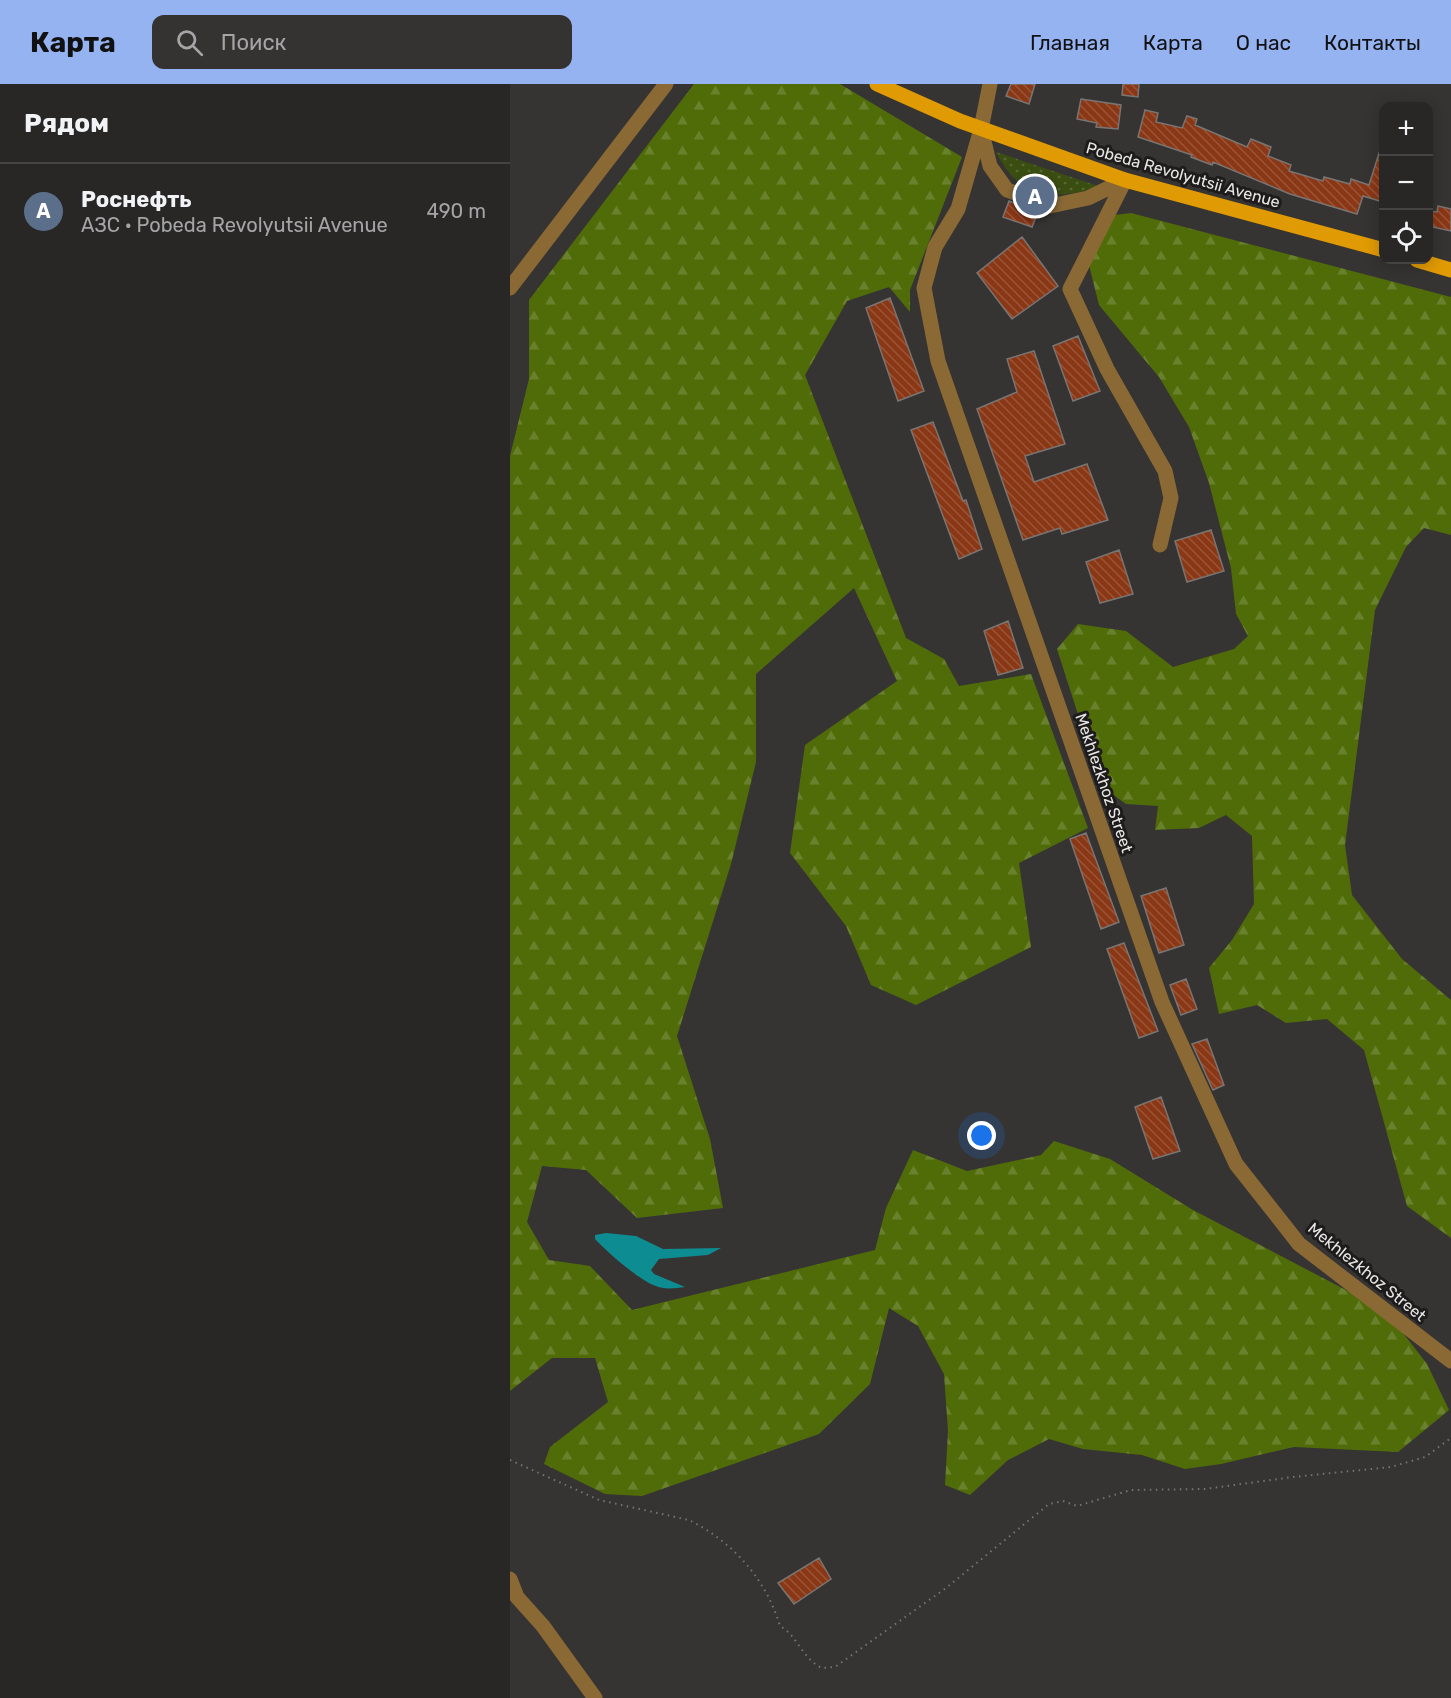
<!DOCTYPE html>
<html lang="ru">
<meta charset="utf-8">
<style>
body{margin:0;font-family:Rubik,sans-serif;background:#343332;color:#f1f3f6}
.controls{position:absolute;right:18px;top:18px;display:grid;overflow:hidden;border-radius:12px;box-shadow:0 3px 15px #0003}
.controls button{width:54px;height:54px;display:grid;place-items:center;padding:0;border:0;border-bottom:2px solid #444443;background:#282726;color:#f1f3f6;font:30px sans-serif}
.you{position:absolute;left:472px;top:1052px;width:21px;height:21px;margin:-15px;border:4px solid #fff;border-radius:50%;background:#1a73e8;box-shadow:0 0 0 9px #1a73e833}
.badge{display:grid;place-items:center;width:39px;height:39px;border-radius:50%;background:#95b2f1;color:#fff;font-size:20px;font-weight:700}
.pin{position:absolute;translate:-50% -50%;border:3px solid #fff;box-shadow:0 2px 6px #0006}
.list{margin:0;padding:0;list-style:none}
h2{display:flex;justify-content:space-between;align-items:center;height:78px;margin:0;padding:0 24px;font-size:26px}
h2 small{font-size:20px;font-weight:400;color:#a5a5a7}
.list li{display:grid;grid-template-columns:39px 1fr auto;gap:18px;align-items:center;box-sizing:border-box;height:96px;padding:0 24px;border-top:2px solid #444443}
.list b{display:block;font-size:22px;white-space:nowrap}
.list p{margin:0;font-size:20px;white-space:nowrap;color:#a5a5a7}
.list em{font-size:20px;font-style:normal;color:#a5a5a7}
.icon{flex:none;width:33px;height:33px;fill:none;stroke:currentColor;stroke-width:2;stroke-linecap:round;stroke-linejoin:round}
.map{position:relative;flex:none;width:941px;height:1614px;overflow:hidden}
header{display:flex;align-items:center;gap:36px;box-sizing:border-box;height:84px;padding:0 30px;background:#95b2f1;color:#111}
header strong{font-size:28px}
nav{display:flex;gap:33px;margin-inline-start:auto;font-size:21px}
.search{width:420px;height:54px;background:#343332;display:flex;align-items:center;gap:15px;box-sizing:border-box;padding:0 21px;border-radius:12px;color:#a5a5a7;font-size:22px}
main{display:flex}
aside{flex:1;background:#282726}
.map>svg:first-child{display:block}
.grass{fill:url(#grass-dots)}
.forest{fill:url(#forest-firs)}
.water{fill:#0d8c92}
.building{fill:url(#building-back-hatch);stroke:#787573;stroke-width:1.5}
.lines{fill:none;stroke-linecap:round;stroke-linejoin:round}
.path{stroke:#767472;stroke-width:2;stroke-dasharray:1.5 4.5;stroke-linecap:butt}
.minor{stroke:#8b6935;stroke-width:15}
.major{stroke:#e09a03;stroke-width:15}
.labels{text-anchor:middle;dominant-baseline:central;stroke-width:6;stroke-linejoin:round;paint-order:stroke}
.street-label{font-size:16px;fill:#e9e7e6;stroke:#1d1b1b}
</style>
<header>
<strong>Карта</strong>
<div class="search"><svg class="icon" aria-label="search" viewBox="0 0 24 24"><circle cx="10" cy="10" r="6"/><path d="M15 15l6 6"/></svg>Поиск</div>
<nav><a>Главная</a><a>Карта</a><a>О нас</a><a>Контакты</a></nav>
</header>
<main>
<aside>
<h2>Рядом<small></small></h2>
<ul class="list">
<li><span class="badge" style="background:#5c6f8a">A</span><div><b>Роснефть</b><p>АЗС · Pobeda Revolyutsii Avenue</p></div><em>490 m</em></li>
</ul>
</aside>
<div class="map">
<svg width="941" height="1614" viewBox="0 0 941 1614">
<defs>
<pattern id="grass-dots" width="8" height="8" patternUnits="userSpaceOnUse" patternTransform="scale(1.5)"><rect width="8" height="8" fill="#3b4e11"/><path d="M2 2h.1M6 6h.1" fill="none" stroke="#576834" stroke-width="1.8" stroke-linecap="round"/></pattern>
<pattern id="forest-firs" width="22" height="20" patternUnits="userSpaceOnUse" patternTransform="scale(1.5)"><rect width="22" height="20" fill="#506c08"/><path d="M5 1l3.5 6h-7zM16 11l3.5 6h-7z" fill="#69812c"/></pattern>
<pattern id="building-back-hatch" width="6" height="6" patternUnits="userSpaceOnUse" patternTransform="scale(1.5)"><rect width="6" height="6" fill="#8a3716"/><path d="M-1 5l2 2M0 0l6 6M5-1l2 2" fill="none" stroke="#9a5438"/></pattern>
</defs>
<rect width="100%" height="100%" fill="#363432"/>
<path class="grass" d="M486,68l105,35c-49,13 -80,14 -105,-35z"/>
<path class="forest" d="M184,0h146l122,73 -52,133v22l-21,-25 -42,14 -42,74 101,263 38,21 15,27 72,-12 57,154 -69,35 12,84 -115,58 -45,-20 -25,-59 -56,-73 15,-108 92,-64 -43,-93 -98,86v88l-25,102 -54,172 33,103 13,69 -86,10 -51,-48 -44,-4 -15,56 22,38 41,6 42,44 243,-60 11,-42 27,-58 54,21 74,-16 13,-14 56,18 83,51 193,101 41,53 22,46 -51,42 -104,-5 -73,17 -36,5 -43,-14 -59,-6 -34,-10 -41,21 -38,35 -25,-10 3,-54 -4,-57 -26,-48 -29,-18 -19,76 -51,50 -177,62 -37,-2 -61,-30 6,-17 58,-45 -13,-44h-43l-42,33v-935l19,-77v-79z
M621,129l320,84v238l-27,-7 -18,19 -31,63 -30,235 7,50 50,64 49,41v238l-44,-32 -43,-156 -37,-31 -41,4 -29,-18 -38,9 -10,-46 23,-28 22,-36 -2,-68 -26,-21 -27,13 -44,2 3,-24 -32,-2 -25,-18 -44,-137 21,-25 48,7 47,36 61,-18 14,-13 -12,-22 -5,-46 -22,-85 -20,-56 -30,-50 -60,-72 -11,-44 19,-45z"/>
<path class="water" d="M96,1149l30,3 27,13 58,-1 -13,7 -49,4 -8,11 3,4 31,13c-10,1 -20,3 -29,-1 -16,-5 -49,-34 -61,-47v-4z"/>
<path class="building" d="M501,0h24l-6,20 -23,-8z
M613,0h16l-1,13 -16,-2z
M571,15l40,6 -3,24 -22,-2 1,-4 -20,-4z
M635,26l13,3 -2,9 26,6 5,-12 10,3 -2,6 52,22 4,-8 20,8 -3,9 23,9 -2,6 34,10 1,-4 26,7 1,-5 18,6 12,-38h2v55l-20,-6 -6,18 -67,-20 -77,-32 -1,3 -21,-8 1,-2 -54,-18z
M499,117l29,11 -6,15 -29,-10z
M928,122l13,3v22l-23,-5v-15l9,1z
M512,153l36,49 -46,33 -35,-46z
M380,214l34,93 -26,10 -32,-93z
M568,252l22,55 -27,10 -20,-55z
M524,267l31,93 -40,12 9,26 53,-18 21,56 -46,14 -2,-6 -37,12 -46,-131 40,-17 -10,-33z
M423,338l30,79 3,-1 16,49 -23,10 -48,-129z
M701,446l13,41 -37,11 -12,-41z
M609,466l14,44 -33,9 -14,-41z
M498,537l15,47 -25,7 -14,-44z
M576,749l33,89 -18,7 -31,-90z
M656,804l18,57 -25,8 -18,-57z
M614,859l34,88 -19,7 -32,-89z
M676,895l11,30 -16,6 -11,-30z
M697,955l17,46 -11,5 -21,-46z
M651,1013l19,54 -27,8 -18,-52z
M309,1474l12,21 -37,25 -16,-21z"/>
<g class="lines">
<path class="path" d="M0,1376l89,40 90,20c44,22 77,59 91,106 18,10 22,33 42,42l13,-1 111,-79 103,-84 14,-3 14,5 54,-16 74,-1 88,-12 98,-10 34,-10 26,-19"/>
<path class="minor" d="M480,0l-9,45 -23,80 -23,38 -11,41 14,73 224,641 74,162 63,80 152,117
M471,45l9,37 17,24 43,16 38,-8 37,-18
M615,96l-55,109 37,80 58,102 6,27 -11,47
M0,204l156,-204
M0,1495l7,18 26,29 52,72"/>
<path class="major" d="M367,0l83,37 165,59 259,70
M907,176l34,10"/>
</g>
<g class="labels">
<g class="street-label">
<text transform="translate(673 91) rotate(16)">Pobeda Revolyutsii Avenue</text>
<text transform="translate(594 699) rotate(71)">Mekhlezkhoz Street</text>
<text transform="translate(857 1188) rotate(39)">Mekhlezkhoz Street</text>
</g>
</g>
</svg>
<div class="controls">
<button>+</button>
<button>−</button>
<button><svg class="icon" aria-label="locate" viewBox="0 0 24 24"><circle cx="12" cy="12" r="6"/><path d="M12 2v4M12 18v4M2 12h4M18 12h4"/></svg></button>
</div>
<div class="you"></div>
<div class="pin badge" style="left:525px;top:112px;background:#5c6f8a">A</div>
</div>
</main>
